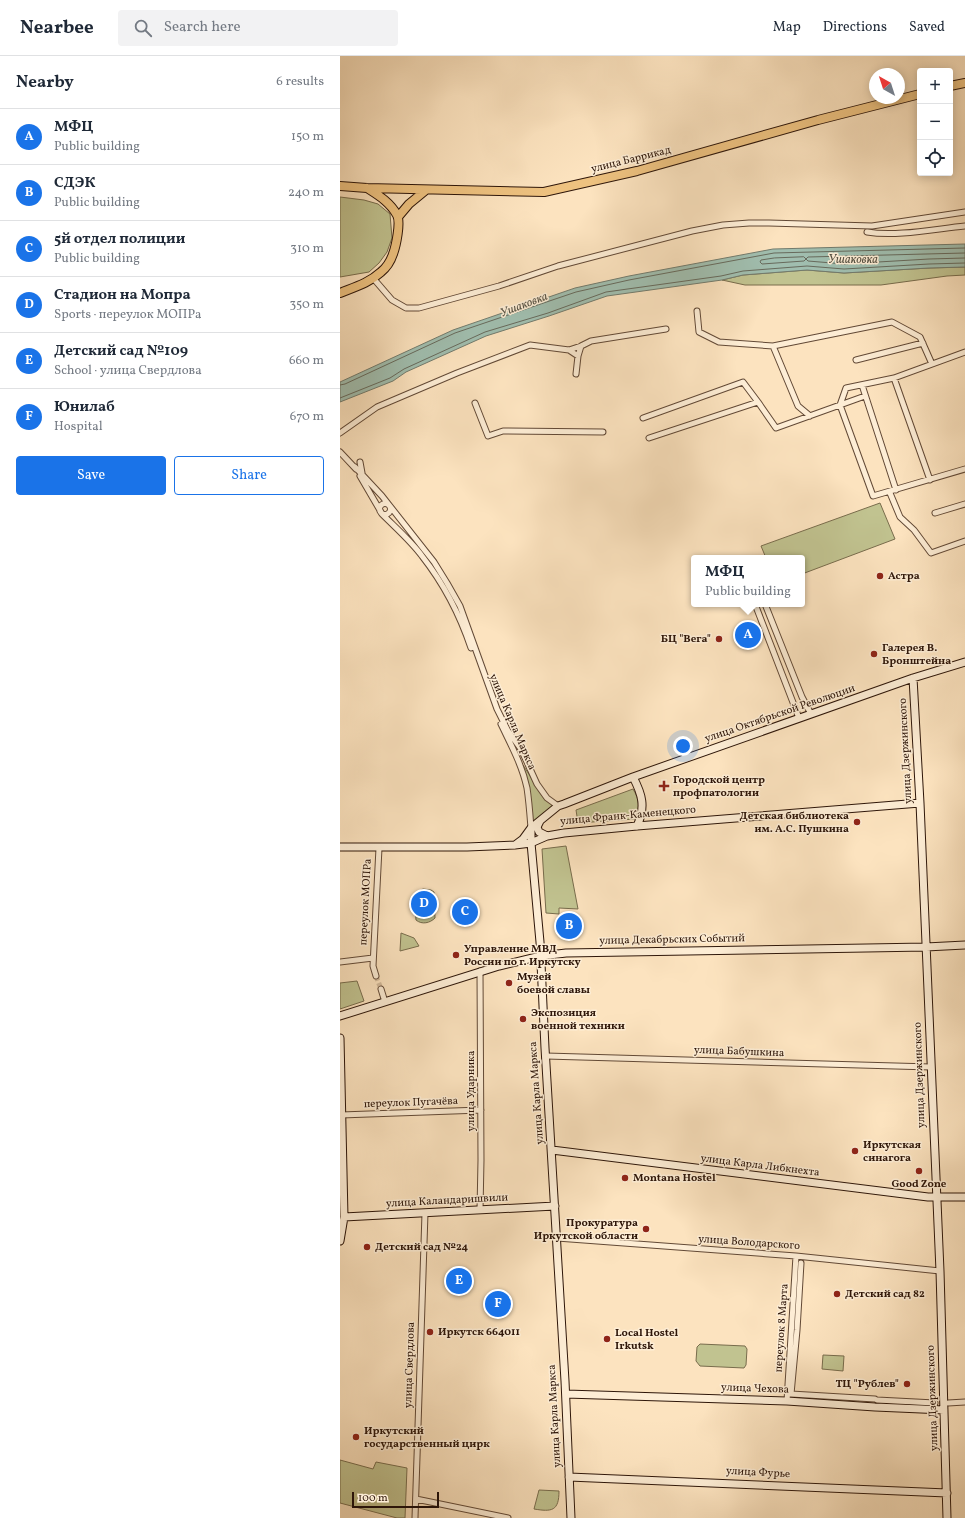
<!DOCTYPE html>
<meta charset="utf-8">
<style>
body{margin:0;font-family:Vollkorn,serif;background:#f2f2f3;color:#1f2937}
.controls{position:absolute;right:12px;top:12px;display:grid;overflow:hidden;border-radius:4px;box-shadow:0 2px 10px #0003}
.controls button{width:36px;height:36px;display:grid;place-items:center;padding:0;border:0;border-bottom:1px solid #e0e1e3;background:#fff;color:#1f2937;font:20px sans-serif}
.compass{position:absolute;left:529px;top:12px;width:36px;height:36px;border-radius:50%;background:#fff;box-shadow:0 2px 10px #0003;rotate:321deg}
.scale{position:absolute;left:12px;bottom:10px;width:87px;box-sizing:border-box;padding-left:4px;border:2px solid #2e1609;border-top:0;font-size:11px;line-height:14px;white-space:nowrap;color:#2e1609;-webkit-text-stroke:3px #fdedd5;paint-order:stroke}
.you{position:absolute;left:343px;top:690px;width:14px;height:14px;margin:-10px;border:3px solid #fff;border-radius:50%;background:#1a73e8;box-shadow:0 0 0 6px #1a73e833}
.badge{display:grid;place-items:center;width:26px;height:26px;border-radius:50%;background:#1a73e8;color:#fff;font-size:13px;font-weight:700}
.pin{position:absolute;translate:-50% -50%;border:2px solid #fff;box-shadow:0 1px 4px #0006}
.popup{position:absolute;left:351px;top:499px;width:114px;height:52px;box-sizing:border-box;display:grid;place-content:center;border-radius:4px;background:#fff;filter:drop-shadow(0 1px 3px #0005);font-size:13px;white-space:nowrap;color:#747a83}
.popup b{font-size:15px;color:#1f2937}
.popup::after{content:'';position:absolute;left:50%;top:100%;margin-left:-8px;border:8px solid transparent;border-top-color:#fff}
.list{margin:0;padding:0;list-style:none}
h2{display:flex;justify-content:space-between;align-items:center;height:52px;margin:0;padding:0 16px;font-size:17px}
h2 small{font-size:13px;font-weight:400;color:#747a83}
.list li{display:grid;grid-template-columns:26px 1fr auto;gap:12px;align-items:center;box-sizing:border-box;height:56px;padding:0 16px;border-top:1px solid #e0e1e3}
.list b{display:block;font-size:15px;white-space:nowrap}
.list p{margin:0;font-size:13px;white-space:nowrap;color:#747a83}
.list em{font-size:13px;font-style:normal;color:#747a83}
.actions{display:flex;gap:8px;padding:12px 16px}
.actions a{flex:1;padding:9px 0;border:1px solid #1a73e8;border-radius:4px;text-align:center;font-size:14px;color:#1a73e8}
.actions .main{background:#1a73e8;color:#fff}
.icon{flex:none;width:22px;height:22px;fill:none;stroke:currentColor;stroke-width:2;stroke-linecap:round;stroke-linejoin:round}
.map{position:relative;flex:none;width:625px;height:1462px;overflow:hidden}
header{display:flex;align-items:center;gap:24px;box-sizing:border-box;height:56px;padding:0 20px;background:#fff;border-bottom:1px solid #e0e1e3}
header strong{font-size:19px}
nav{display:flex;gap:22px;margin-inline-start:auto;font-size:14px}
.search{width:280px;height:36px;background:#f2f2f3;display:flex;align-items:center;gap:10px;box-sizing:border-box;padding:0 14px;border-radius:4px;color:#747a83;font-size:15px}
main{display:flex}
aside{flex:1;background:#fff}
.map>svg:first-child{display:block}
.green{fill:#c1c390;stroke:#786c4c}
.water{fill:#a0beaf;stroke:#727b6d}
.lines{fill:none;stroke-linecap:round;stroke-linejoin:round}
.shore{stroke:#676a5c;stroke-width:1}
.street-tunnel{stroke:#d3ba9b;stroke-width:5;stroke-dasharray:5 2.5;stroke-linecap:butt}
.street-casing{stroke:#624936;stroke-width:7}
.secondary-casing{stroke:#2e1609;stroke-width:9}
.primary-casing{stroke:#2e1609;stroke-width:10}
.street{stroke:#fdedd5;stroke-width:5}
.secondary{stroke:#fdedd5;stroke-width:7}
.primary{stroke:#eec280;stroke-width:8}
.poi-dot{fill:#8f2418;stroke:#fdedd5;stroke-width:1.5}
.labels{text-anchor:middle;dominant-baseline:central;stroke-width:3;stroke-linejoin:round;paint-order:stroke}
.street-label{font-size:11px;fill:#2e1609;stroke:#fdedd5}
.poi-label{font-size:11px;font-weight:bold;fill:#2e1609;stroke:#fdedd5;text-anchor:start}
.water-label{font-size:12px;font-style:italic;fill:#565143;stroke:#fdedd5}
</style>
<header>
<strong>Nearbee</strong>
<div class="search"><svg class="icon" aria-label="search" viewBox="0 0 24 24"><circle cx="10" cy="10" r="6"/><path d="M15 15l6 6"/></svg>Search here</div>
<nav><a>Map</a><a>Directions</a><a>Saved</a></nav>
</header>
<main>
<aside>
<h2>Nearby<small>6 results</small></h2>
<ul class="list">
<li><span class="badge">A</span><div><b>МФЦ</b><p>Public building</p></div><em>150 m</em></li>
<li><span class="badge">B</span><div><b>СДЭК</b><p>Public building</p></div><em>240 m</em></li>
<li><span class="badge">C</span><div><b>5й отдел полиции</b><p>Public building</p></div><em>310 m</em></li>
<li><span class="badge">D</span><div><b>Стадион на Мопра</b><p>Sports · переулок МОПРа</p></div><em>350 m</em></li>
<li><span class="badge">E</span><div><b>Детский сад №109</b><p>School · улица Свердлова</p></div><em>660 m</em></li>
<li><span class="badge">F</span><div><b>Юнилаб</b><p>Hospital</p></div><em>670 m</em></li>
</ul>
<div class="actions"><a class="main">Save</a><a>Share</a></div>
</aside>
<div class="map">
<svg width="625" height="1462" viewBox="0 0 625 1462">
<rect width="100%" height="100%" fill="#fce3bf"/>
<filter id="stains"><feTurbulence type="fractalNoise" baseFrequency=".005" numOctaves="4"/><feColorMatrix values="0 0 0 0 .2 0 0 0 0 .09 0 0 0 0 .02 0 0 0 .5 -.17"/></filter>
<radialGradient id="worn" r=".72"><stop offset=".6" stop-color="#630" stop-opacity="0"/><stop offset="1" stop-color="#630" stop-opacity=".3"/></radialGradient>
<path class="green" d="M0,141l24,3 14,4 12,10 2,24 -5,14 -8,11 -10,9 -29,5z
M625,211v8l-18,1 -66,9h-136l-23,-5 21,-5 64,-5 37,3 85,-5z
M540,447l15,36 -93,35v-16h-36l-5,-12z
M183,709l22,34 10,6 -23,18z
M293,733c6,10 8,19 2,30l-57,4 -2,-13z
M226,790l12,63 -19,-1v6l-13,-1 -4,-64z
M83,833l8,1 3,2 1,26c-5,5 -13,7 -19,2l-2,-26z
M61,877l13,5 5,8 -19,5z
M17,925l7,20 -24,8v-26z
M360,1288l45,2 2,3 -1,16 -2,3 -44,-2 -4,-5 1,-14z
M483,1299l21,1 -1,15 -21,-2z
M0,1404l33,9 3,-7 31,6 -2,50h-8l-57,-15z
M199,1434l20,1c0,20 -7,21 -25,18z"/>
<path class="water" d="M625,188v23l-36,1 -85,5 -37,-3 -64,5 -21,5 -115,16 -58,20 -63,20 -80,36 -13,9 -53,21v-20l113,-52 122,-42 54,-12 144,-27z"/>
<g class="lines">
<path class="shore" d="M625,197l-157,4 -2,2 2,2 36,3 85,-5 36,-1
M464,201l2,2 -2,2 -42,3 -2,-2 1,-2 13,-2z
M0,329l5,-1 110,-51 121,-41 53,-12 145,-27 191,-5
M0,342l50,-20 14,-9 81,-37 63,-19 58,-21 115,-16 22,-5 64,-5 37,3 85,-5 36,-1"/>
<path class="street-tunnel" d="M36,920l5,13"/>
<defs>
<path id="street" d="M527,176c29,5 68,-3 98,-6
M33,222l19,22 14,8h13l80,-22 59,-20 134,-35 31,-6 26,-2h20l103,3 93,-14
M357,255l2,21 20,10 54,4
M241,290l10,-5 75,-12
M516,304l67,-17
M236,318l2,-18
M554,322l36,102
M522,329l34,105
M525,340l-25,9 33,91 92,-27
M135,347l13,33 15,-5 100,1
M470,360l-12,-10 -25,-60 119,-24 28,15 12,27
M303,362l100,-36 15,20
M0,377l37,-26 80,-34 73,-28 39,5 12,-4 -3,10 -9,-6
M309,382l109,-36 18,26 64,-23 6,-17 48,-10 71,-26
M0,396l16,17
M20,406l2,11
M15,411l27,29 52,66 13,21 13,23 37,103 11,22 13,18 16,35 10,14 11,8
M20,420l21,36
M550,437l10,24 14,13 17,23 34,-12
M39.5 453a5.5 5.5 0 1 1 11 0a5.5 5.5 0 1 1-11 0Z
M595,457l30,-9
M42,458c14,14 29,27 40,42 22,28 38,59 49,92
M415,548l44,114
M425,548l37,93 9,17
M161,668c10,21 21,41 26,64 2,13 3,27 4,40
M0,906l33,-4
M36,920l-3,-10 6,-118
M41,933l4,13
M206,1000l385,11
M1,1059l140,-5
M140,1154l1,-50 -1,-189
M217,1182l239,18 144,15
M461,1207l-4,67 -6,64 84,5
M537,1344l58,3
M447,1345l9,-145
M608,1347l17,-1
M76,1443l92,19
M75,1462l10,-305"/>
<path id="secondary" d="M573,622l7,125 20,468 7,247
M293,721c9,17 13,30 4,49
M200,765l-3,6 2,5 8,4
M191,772v15l9,99 5,106 20,333 6,137
M175,789l8,-6 8,-11 27,-22 6,-2 69,-27 280,-99 52,-16
M0,791h127l48,-2 16,-2 16,-7 17,-3 73,-7 283,-23
M0,960l159,-50 42,-10 25,-3 360,-6 39,-2
M0,982l4,179 -4,24
M212,1094l376,47h37
M4,1161l211,-11
M226,1338l221,7 88,6 69,3
M229,1421l378,16"/>
<path id="primary" d="M610,30l15,-3
M0,130l27,2 177,4 93,-21 181,-51 102,-26
M58,161l11,-13 17,-14
M0,237c15,-6 29,-10 41,-21 5,-4 10,-12 12,-18 3,-8 8,-32 4,-39 -7,-13 -19,-20 -30,-27"/>
</defs>
<use href="#street" class="street-casing"/>
<use href="#secondary" class="secondary-casing"/>
<use href="#primary" class="primary-casing"/>
<use href="#street" class="street"/>
<use href="#secondary" class="secondary"/>
<use href="#primary" class="primary"/>
</g>
<g class="poi-dot">
<circle cx="540" cy="520" r="4"/>
<circle cx="379" cy="583" r="4"/>
<circle cx="534" cy="598" r="4"/>
<path d="M322 724h4v4h4v4h-4v4h-4v-4h-4v-4h4z"/>
<circle cx="517" cy="766" r="4"/>
<circle cx="116" cy="899" r="4"/>
<circle cx="169" cy="927" r="4"/>
<circle cx="183" cy="963" r="4"/>
<circle cx="515" cy="1095" r="4"/>
<circle cx="579" cy="1115" r="4"/>
<circle cx="285" cy="1122" r="4"/>
<circle cx="306" cy="1173" r="4"/>
<circle cx="27" cy="1191" r="4"/>
<circle cx="497" cy="1238" r="4"/>
<circle cx="90" cy="1276" r="4"/>
<circle cx="267" cy="1283" r="4"/>
<circle cx="567" cy="1328" r="4"/>
<circle cx="16" cy="1381" r="4"/>
</g>
<g class="labels">
<g class="street-label">
<text transform="translate(291 104) rotate(-14)">улица Баррикад</text>
<text transform="translate(440 658) rotate(-19)">улица Октябрьской Революции</text>
<text transform="translate(172 666) rotate(67)">улица Карла Маркса</text>
<text transform="translate(566 695) rotate(-93)">улица Дзержинского</text>
<text transform="translate(288 760) rotate(-5)">улица Франк-Каменецкого</text>
<text transform="translate(26 846) rotate(-87)">переулок МОПРа</text>
<text transform="translate(332 884) rotate(-1)">улица Декабрьских Событий</text>
<text transform="translate(399 996) rotate(2)">улица Бабушкина</text>
<text transform="translate(580 1019) rotate(-92)">улица Дзержинского</text>
<text transform="translate(131 1035) rotate(-90)">улица Ударника</text>
<text transform="translate(197 1037) rotate(-94)">улица Карла Маркса</text>
<text transform="translate(71 1047) rotate(-2)">переулок Пугачёва</text>
<text transform="translate(420 1110) rotate(7)">улица Карла Либкнехта</text>
<text transform="translate(107 1145) rotate(-3)">улица Каландаришвили</text>
<text transform="translate(409 1187) rotate(4)">улица Володарского</text>
<text transform="translate(442 1272) rotate(-86)">переулок 8 Марта</text>
<text transform="translate(70 1309) rotate(-88)">улица Свердлова</text>
<text transform="translate(415 1333) rotate(2)">улица Чехова</text>
<text transform="translate(593 1342) rotate(-92)">улица Дзержинского</text>
<text transform="translate(215 1360) rotate(-93)">улица Карла Маркса</text>
<text transform="translate(418 1417) rotate(3)">улица Фурье</text>
</g>
<g class="poi-label">
<text x="548" y="520">Астра</text>
<text x="371" y="583" text-anchor="end">БЦ "Вега"</text>
<text x="542" y="592">Галерея В.<tspan x="542" dy="13">Бронштейна</tspan></text>
<text x="333" y="724">Городской центр<tspan x="333" dy="13">профпатологии</tspan></text>
<text x="509" y="760" text-anchor="end">Детская библиотека<tspan x="509" dy="13">им. А.С. Пушкина</tspan></text>
<text x="124" y="893">Управление МВД<tspan x="124" dy="13">России по г. Иркутску</tspan></text>
<text x="177" y="921">Музей<tspan x="177" dy="13">боевой славы</tspan></text>
<text x="191" y="957">Экспозиция<tspan x="191" dy="13">военной техники</tspan></text>
<text x="523" y="1089">Иркутская<tspan x="523" dy="13">синагога</tspan></text>
<text x="293" y="1122">Montana Hostel</text>
<text x="579" y="1128" text-anchor="middle">Good Zone</text>
<text x="298" y="1167" text-anchor="end">Прокуратура<tspan x="298" dy="13">Иркутской области</tspan></text>
<text x="35" y="1191">Детский сад №24</text>
<text x="505" y="1238">Детский сад 82</text>
<text x="98" y="1276">Иркутск 664011</text>
<text x="275" y="1277">Local Hostel<tspan x="275" dy="13">Irkutsk</tspan></text>
<text x="559" y="1328" text-anchor="end">ТЦ "Рублев"</text>
<text x="24" y="1375">Иркутский<tspan x="24" dy="13">государственный цирк</tspan></text>
</g>
<g class="water-label">
<text x="513" y="204">Ушаковка</text>
<text transform="translate(184 249) rotate(-21)">Ушаковка</text>
</g>
</g>
<rect width="100%" height="100%" filter="url(#stains)"/>
<rect width="100%" height="100%" fill="url(#worn)"/>
</svg>
<div class="controls">
<button>+</button>
<button>−</button>
<button><svg class="icon" aria-label="locate" viewBox="0 0 24 24"><circle cx="12" cy="12" r="6"/><path d="M12 2v4M12 18v4M2 12h4M18 12h4"/></svg></button>
</div>
<svg class="compass" viewBox="-18 -18 36 36"><path d="M0-13l5 13h-10z" fill="#e53935"/><path d="M0 13l5-13h-10z" fill="#747a83"/></svg>
<div class="scale">100 m</div>
<div class="you"></div>
<div class="pin badge" style="left:408px;top:579px">A</div>
<div class="popup"><b>МФЦ</b>Public building</div>
<div class="pin badge" style="left:229px;top:870px">B</div>
<div class="pin badge" style="left:125px;top:856px">C</div>
<div class="pin badge" style="left:84px;top:848px">D</div>
<div class="pin badge" style="left:119px;top:1225px">E</div>
<div class="pin badge" style="left:158px;top:1248px">F</div>
</div>
</main>
